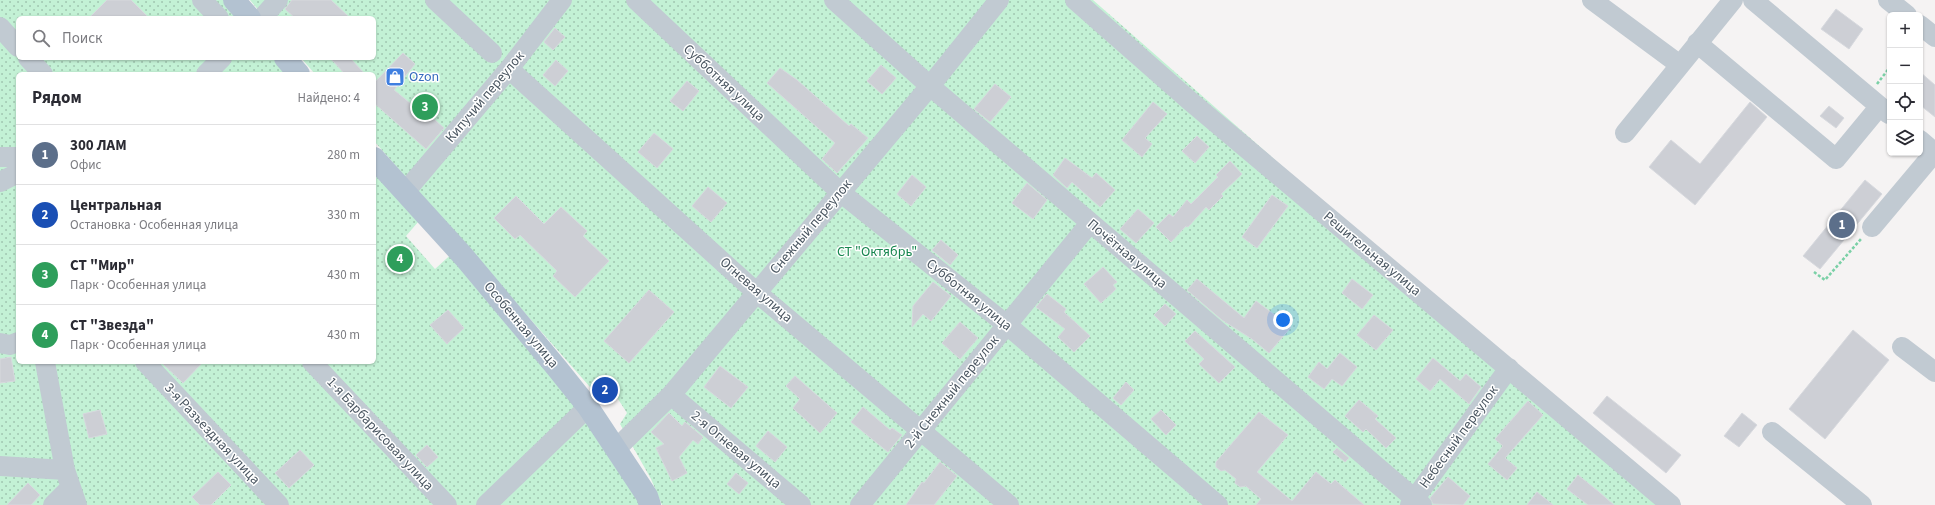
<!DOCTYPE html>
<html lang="ru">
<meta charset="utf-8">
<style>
body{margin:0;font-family:"Source Sans 3",sans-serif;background:#f2f2f3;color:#2b2b33}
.controls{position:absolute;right:12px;top:12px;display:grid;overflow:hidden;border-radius:6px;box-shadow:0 1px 3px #0004}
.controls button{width:36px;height:36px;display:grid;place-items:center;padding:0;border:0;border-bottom:1px solid #e1e1e2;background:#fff;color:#2b2b33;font:20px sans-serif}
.you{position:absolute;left:1283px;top:320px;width:14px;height:14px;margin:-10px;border:3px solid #fff;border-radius:50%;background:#1a73e8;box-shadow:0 0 0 6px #1a73e833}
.badge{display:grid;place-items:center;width:26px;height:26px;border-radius:50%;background:#111827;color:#fff;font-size:13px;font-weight:700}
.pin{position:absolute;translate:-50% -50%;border:2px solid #fff;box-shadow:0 1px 4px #0006}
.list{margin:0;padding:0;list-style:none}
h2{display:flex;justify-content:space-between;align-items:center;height:52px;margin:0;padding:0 16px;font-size:17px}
h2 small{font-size:13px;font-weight:400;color:#7c7c81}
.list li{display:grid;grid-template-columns:26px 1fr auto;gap:12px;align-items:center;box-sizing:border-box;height:60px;padding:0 16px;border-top:1px solid #e1e1e2}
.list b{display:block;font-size:15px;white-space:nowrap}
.list p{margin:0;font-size:13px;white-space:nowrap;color:#7c7c81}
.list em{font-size:13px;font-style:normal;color:#7c7c81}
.icon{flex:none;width:22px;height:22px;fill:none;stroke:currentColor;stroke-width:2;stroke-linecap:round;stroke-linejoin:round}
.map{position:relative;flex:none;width:1935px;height:505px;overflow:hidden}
.search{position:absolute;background:#fff;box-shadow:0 1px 3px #0004;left:16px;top:16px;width:360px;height:44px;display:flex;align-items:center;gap:10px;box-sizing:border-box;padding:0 14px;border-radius:6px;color:#7c7c81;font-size:15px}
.panel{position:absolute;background:#fff;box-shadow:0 1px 3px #0004;left:16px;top:72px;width:360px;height:292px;border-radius:6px}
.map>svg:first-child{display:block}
.garden{fill:url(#garden-dots)}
.building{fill:#cdcfd5;stroke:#d7d9de}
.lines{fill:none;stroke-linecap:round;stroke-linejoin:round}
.path{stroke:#7ad0a6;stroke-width:2.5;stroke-dasharray:3 2;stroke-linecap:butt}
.minor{stroke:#c1cad2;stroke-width:20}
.major{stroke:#b3c2d1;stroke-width:22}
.labels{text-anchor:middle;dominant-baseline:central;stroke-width:3;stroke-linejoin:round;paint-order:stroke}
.shop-label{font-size:14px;fill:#366cbe;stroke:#fff;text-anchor:start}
.street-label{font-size:14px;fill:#4a5661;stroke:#fff}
.park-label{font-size:14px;fill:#17864f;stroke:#fff}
</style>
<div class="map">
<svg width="1935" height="505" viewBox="0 0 1935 505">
<defs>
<pattern id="garden-dots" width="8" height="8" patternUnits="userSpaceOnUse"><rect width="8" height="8" fill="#c3f1d5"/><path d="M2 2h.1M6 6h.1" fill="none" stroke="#a0c6b0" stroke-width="1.8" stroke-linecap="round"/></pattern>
</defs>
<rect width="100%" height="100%" fill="#f5f3f3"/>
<path class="garden" d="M0,0h233l16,18h-231v40h267l14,16h-281v288h356v-212l51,64 -19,22 29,33 22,-20 135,161 50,95h-642z
M250,0h843l281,247 305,258h-1017l-11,-26 -31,-55 7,-11 -11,-17 -12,7 -230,-262v-67h-59l-14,-16h73v-40h-109z"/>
<path class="building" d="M107,0h24l18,18h-60z
M292,0h39l19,18h-55l-10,-9z
M1836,9l27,20 -14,20 -28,-20z
M555,28l10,9 -12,13 -9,-8z
M403,53l12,11 -21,26 22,18 2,-3 26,23 -18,21 -52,-46v-20z
M330,58h20l15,16h-20z
M556,60l12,11 -13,15 -12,-11z
M881,65l15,13 -14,16 -15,-13z
M780,68l17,12 52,46 2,-2 17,14 -31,35 -15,-14 13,-16 -68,-60z
M1920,72l15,13v32l-15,-12z
M687,81l12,10 -16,20 -13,-10z
M995,84l16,13 -21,25 -16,-13z
M1153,102l14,12 -22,24 7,6 -10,13 -20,-17z
M1750,102l17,15 -72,88 -46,-38 22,-27 29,24z
M1829,106l15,12 -8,10 -16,-12z
M654,133l19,16 -16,19 -19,-16z
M1197,136l12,11 -14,16 -13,-12z
M1065,158l27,20 4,-5 19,17 -15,17 -28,-25 -5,6 -14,-13z
M1230,161l12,13 -21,20 2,2 -14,14 -3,-3 -18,20 -2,-1 -15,16 -15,-15 13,-13 4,3 14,-17 4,4 27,-27 -2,-2z
M912,175l14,12 -15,19 -14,-12z
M1865,180l17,14 -62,75 -17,-13z
M1027,183l20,17 -14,19 -21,-16z
M708,187l19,16 -16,19 -19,-16z
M1272,195l16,11 -31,42 -15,-11z
M516,196l28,28 17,-17 26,24 -4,5 26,25 -34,36 -22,-21 4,-5 -37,-36 -5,4 -21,-21z
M1138,209l16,14 -18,20 -16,-14z
M941,240l17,15 -8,10 -18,-15z
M1103,267l14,15 -4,3 3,4 -15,14 -17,-19z
M1197,279l47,39 12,-17 35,26 -22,26 -17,-14 -30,-19 -35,-30z
M1352,279l21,16 -11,14 -20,-16z
M933,282l18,14 -20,25 -8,-7 -11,13 1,-21z
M649,290l25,22 -45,51 -25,-22z
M1047,294l19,15 -2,3 26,24 -16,16 -16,-15 7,-8 -29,-22z
M1165,304l11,10 -11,12 -11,-11z
M448,310l16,18 -17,16 -17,-19z
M1374,315l19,15 -17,20 -19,-15z
M960,322l18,16 -18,21 -18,-16z
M1853,330l36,30 -64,79 -36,-30z
M1195,331l40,36 -16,16 -20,-19 5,-5 -19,-18z
M1340,353l17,14 -15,19 -10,-7 -8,10 -16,-12 11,-15 8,7z
M11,357l4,24 -15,2v-24z
M1433,358l27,23 6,-7 15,13 -12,17 -29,-25 -10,12 -14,-12z
M161,362h42l-20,21z
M720,366l28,21 -17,21 -27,-21z
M795,376l42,37 -17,20 -27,-25 7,-9 -14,-13z
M1126,382l8,8 -13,15 -8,-7z
M1607,396l74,59 -15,18 -73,-60z
M1359,400l19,16 -3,3 21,19 -10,10 -20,-19 -3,3 -18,-16z
M1528,401l15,14 -38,43 12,10 -10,12 -19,-16 15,-18 -8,-7z
M863,407l27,23 2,-2 10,7 -14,17 -37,-30z
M100,410l7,24 -18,4 -6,-24z
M1161,410l15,15 -10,10 -15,-16z
M1259,412l29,23 -31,37 35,29 24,-29 15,12 4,-4 29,25h-108l5,-6 -15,-13 -6,1 -5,-4 1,-4 -11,-9 -4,1 -5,-4v-5z
M669,413l13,13 3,-4 18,15 -5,7 -5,-4 -14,17 8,16 -15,8 -16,-33 8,-4 -13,-12z
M1742,413l15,12 -18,22 -15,-11z
M768,431l19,16 -12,15 -19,-16z
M427,445l11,12 -11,10 -11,-12z
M1337,448l12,10 -4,4 -12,-10z
M300,450l14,15 -25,23 -14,-15z
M940,462l17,14 -12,15 -11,14h-28l16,-23 2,1z
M218,472l13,13 -20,20h-11l-8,-8z
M736,473l12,10 -9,11 -12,-10z
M1578,475l21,17 15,13h-26l-21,-16z
M1448,477l22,19 -7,9 -30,-1 -3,-6z
M28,483l12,12 -9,10h-24z
M1537,492l16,13h-26z"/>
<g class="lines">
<path class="path" d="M1877,84l13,-17
M1814,272l11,8 36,-41"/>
<path class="minor" d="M202,0l17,18
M435,0l57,53
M636,0l204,192 167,133 211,180
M834,0l96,86 492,419
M1075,0l115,101 481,404
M1592,0l88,65
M1753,0l136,114
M1888,0l19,15
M262,18l16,-18
M1920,25l15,12
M0,27l18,20
M1697,43l139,116 43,-52
M28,58l15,16
M509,69l247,223 253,213
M206,74l16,-16
M1625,133l108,-133
M1920,140l15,13
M0,157h18
M0,182l18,-9
M405,192l104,-123 53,-69
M1872,227l63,-75
M0,343l10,2 8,-3
M1902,347l33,25
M45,362l20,108 12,35
M145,362l134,143
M312,362l135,143
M671,395l130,110
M1772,432l90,73
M616,449l55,-54 259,-309 69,-86
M0,466l65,4
M53,505l18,-18
M486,505l102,-98
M860,505l230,-282
M1410,505l99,-137"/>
<path class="major" d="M234,0l16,18
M285,58l14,16
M374,158l90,99 92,110 32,40 59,89 3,9"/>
</g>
<defs>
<symbol id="shop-square" viewBox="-11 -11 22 22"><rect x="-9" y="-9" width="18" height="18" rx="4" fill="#3f7fe0" stroke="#fff"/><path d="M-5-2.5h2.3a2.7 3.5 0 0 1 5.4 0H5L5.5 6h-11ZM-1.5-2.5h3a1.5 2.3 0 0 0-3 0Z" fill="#fff"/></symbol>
</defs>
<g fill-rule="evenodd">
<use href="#shop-square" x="384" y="66" width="22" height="22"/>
</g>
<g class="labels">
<g class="shop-label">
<text x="409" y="77">Ozon</text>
</g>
<g class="street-label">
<text transform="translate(724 83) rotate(43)">Субботняя улица</text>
<text transform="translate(485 97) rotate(-50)">Кипучий переулок</text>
<text transform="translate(811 227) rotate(-50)">Снежный переулок</text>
<text transform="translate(1127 254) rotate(40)">Почётная улица</text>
<text transform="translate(1372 254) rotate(40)">Решительная улица</text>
<text transform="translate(756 290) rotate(41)">Огневая улица</text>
<text transform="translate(969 295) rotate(39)">Субботняя улица</text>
<text transform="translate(521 325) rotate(50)">Особенная улица</text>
<text transform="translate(952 392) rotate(-51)">2-й Снежный переулок</text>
<text transform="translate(212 434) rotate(47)">3-я Разъездная улица</text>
<text transform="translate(380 434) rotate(47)">1-я Барбарисовая улица</text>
<text transform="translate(1459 437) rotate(-54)">Небесный переулок</text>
<text transform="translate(736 450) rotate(40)">2-я Огневая улица</text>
</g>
<g class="park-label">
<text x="877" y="252">СТ "Октябрь"</text>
</g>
</g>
</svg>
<div class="controls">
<button>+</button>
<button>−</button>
<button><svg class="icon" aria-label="locate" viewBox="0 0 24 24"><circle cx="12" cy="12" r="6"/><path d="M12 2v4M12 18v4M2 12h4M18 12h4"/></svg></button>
<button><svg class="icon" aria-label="layers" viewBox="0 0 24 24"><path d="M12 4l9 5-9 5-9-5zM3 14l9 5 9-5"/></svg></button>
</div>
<div class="you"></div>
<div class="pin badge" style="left:1842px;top:225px;background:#5c6f8a">1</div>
<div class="pin badge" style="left:605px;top:390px;background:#1a4fb4">2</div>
<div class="pin badge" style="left:425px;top:107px;background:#2e9e5b">3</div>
<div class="pin badge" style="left:400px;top:259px;background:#2e9e5b">4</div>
<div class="search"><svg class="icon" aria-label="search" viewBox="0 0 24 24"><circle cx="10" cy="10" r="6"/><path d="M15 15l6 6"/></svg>Поиск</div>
<section class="panel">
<h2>Рядом<small>Найдено: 4</small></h2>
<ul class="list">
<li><span class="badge" style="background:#5c6f8a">1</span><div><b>300 ЛАМ</b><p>Офис</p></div><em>280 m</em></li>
<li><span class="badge" style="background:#1a4fb4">2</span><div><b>Центральная</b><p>Остановка · Особенная улица</p></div><em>330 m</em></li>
<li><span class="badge" style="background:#2e9e5b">3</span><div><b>СТ &quot;Мир&quot;</b><p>Парк · Особенная улица</p></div><em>430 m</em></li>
<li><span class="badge" style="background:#2e9e5b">4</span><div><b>СТ &quot;Звезда&quot;</b><p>Парк · Особенная улица</p></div><em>430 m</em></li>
</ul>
</section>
</div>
